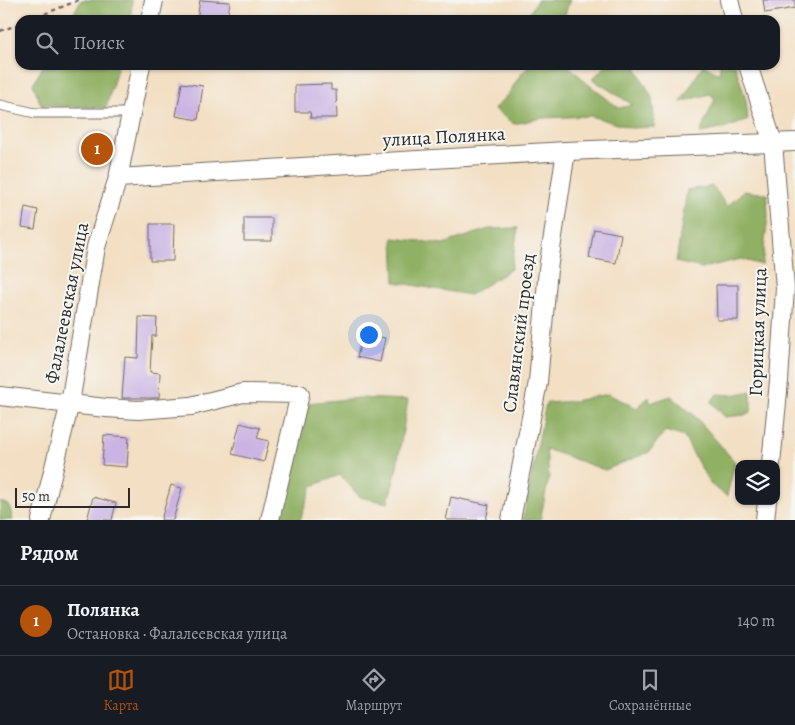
<!DOCTYPE html>
<html lang="ru">
<meta charset="utf-8">
<style>
body{margin:0;font-family:Alegreya,serif;background:#20242c;color:#f1f3f6}
.controls{position:absolute;right:15px;bottom:15px;display:grid;overflow:hidden;border-radius:10px;box-shadow:0 1px 4px #0004}
.controls button{width:45px;height:45px;display:grid;place-items:center;padding:0;border:0;border-bottom:1px solid #363941;background:#171b24;color:#f1f3f6;font:25px sans-serif}
.scale{position:absolute;left:15px;bottom:12px;width:115px;box-sizing:border-box;padding-left:5px;border:2px solid #2b2b2b;border-top:0;font-size:14px;line-height:18px;white-space:nowrap;color:#2b2b2b;-webkit-text-stroke:4px #f6f6f2;paint-order:stroke}
.you{position:absolute;left:368px;top:334px;width:18px;height:18px;margin:-12px;border:4px solid #fff;border-radius:50%;background:#1a73e8;box-shadow:0 0 0 8px #1a73e833}
.badge{display:grid;place-items:center;width:32px;height:32px;border-radius:50%;background:#b45309;color:#fff;font-size:16px;font-weight:700}
.pin{position:absolute;translate:-50% -50%;border:2px solid #fff;box-shadow:0 1px 5px #0006}
.list{margin:0;padding:0;list-style:none}
h2{display:flex;justify-content:space-between;align-items:center;height:65px;margin:0;padding:0 20px;font-size:21px}
h2 small{font-size:16px;font-weight:400;color:#9ea1a6}
.list li{display:grid;grid-template-columns:32px 1fr auto;gap:15px;align-items:center;box-sizing:border-box;height:70px;padding:0 20px;border-top:1px solid #363941}
.list b{display:block;font-size:19px;white-space:nowrap}
.list p{margin:0;font-size:16px;white-space:nowrap;color:#9ea1a6}
.list em{font-size:16px;font-style:normal;color:#9ea1a6}
.icon{flex:none;width:28px;height:28px;fill:none;stroke:currentColor;stroke-width:2;stroke-linecap:round;stroke-linejoin:round}
.map{position:relative;flex:none;width:795px;height:520px;overflow:hidden}
.search{position:absolute;background:#171b24;box-shadow:0 1px 4px #0004;left:15px;right:15px;top:15px;height:55px;display:flex;align-items:center;gap:12px;box-sizing:border-box;padding:0 18px;border-radius:15px;color:#9ea1a6;font-size:19px}
.sheet{height:135px;background:#171b24}
nav{display:flex;justify-content:space-around;align-items:center;box-sizing:border-box;height:70px;border-top:1px solid #363941;background:#171b24;font-size:14px;color:#9ea1a6}
nav a{display:grid;justify-items:center;gap:2px}
nav .on{color:#b45309}
.map>svg:first-child{display:block}
.forest{fill:#90b064;stroke:#5e6e48}
.building{fill:#cbb4e3}
.lines{fill:none;stroke-linecap:round;stroke-linejoin:round}
.service-casing{stroke:#716a60;stroke-width:11}
.minor-casing{stroke:#716a60;stroke-width:20}
.path{stroke:#716a60;stroke-width:2.5;stroke-dasharray:4 4;stroke-linecap:butt}
.service{stroke:#fff;stroke-width:9}
.minor{stroke:#fff;stroke-width:18}
.labels{text-anchor:middle;dominant-baseline:central;stroke-width:4;stroke-linejoin:round;paint-order:stroke}
.street-label{font-size:19px;fill:#2b2b2b;stroke:#f6f6f2}
</style>
<div class="map">
<svg width="795" height="520" viewBox="0 0 795 520">
<rect width="100%" height="100%" fill="#f6f6f2"/>
<filter id="ink" filterUnits="userSpaceOnUse"><feTurbulence type="fractalNoise" baseFrequency=".02" numOctaves="2"/><feDisplacementMap in="SourceGraphic" scale="10" xChannelSelector="R" yChannelSelector="G"/><feConvolveMatrix kernelMatrix="1 2 1 2 8 2 1 2 1" color-interpolation-filters="sRGB"/></filter>
<filter id="wash" filterUnits="userSpaceOnUse"><feTurbulence type="fractalNoise" baseFrequency=".0096" numOctaves="4" result="noise"/><feDisplacementMap in="SourceGraphic" scale="20" xChannelSelector="R" yChannelSelector="G"/><feGaussianBlur stdDeviation="1.12" result="paint"/><feColorMatrix in="noise" values="0 0 0 0 0 0 0 0 0 0 0 0 0 0 0 0 0 1.4 0 .05"/><feComposite in="paint" operator="in"/></filter>
<g filter="url(#wash)">
<rect width="100%" height="100%" fill="#f3dfc3"/>
<path class="forest" d="M81,0h51l-1,20h-61z
M537,0h33l-7,20h-37z
M44,65h74l-12,43 -65,-3 -8,-21z
M530,65h38l20,19 31,24 14,-3 -41,-26 15,-14h30v4l15,29 3,29 -24,1 -40,-12 -49,2 -28,6 -20,-15 15,-16 12,-19z
M703,65l16,9 1,-9h15l11,35 2,20 -22,8 -26,5 15,-34 -5,-5 -29,8z
M713,186l14,21 16,-16 24,3 1,23 -6,48 -21,-6 -39,9 -26,-6 11,-72z
M518,228l-7,41 -41,26 -75,-13 -2,-44 50,6 46,-15z
M751,391v21l-7,3 -19,2 -14,-15 6,-8 16,1z
M608,394l29,14 12,-11 1,6 21,-7 23,19 41,47 -8,34 -17,-12 -26,-47 -19,-6 -16,21 -44,18 -59,-21 3,28 -9,43h-17l23,-117 28,-2z
M358,398l50,2 -12,72 -8,31 -28,-6 -20,-22 -28,11 -12,34h-22l30,-117z
M0,502l9,3 4,15h-13z"/>
<g id="blocks">
<path class="building" d="M200,0l30,2 -3,18h-30z
M763,0h32v8l-30,5z
M182,83l21,3 -5,34 -22,-4z
M331,84v6h5l1,28h-26l-1,-6h-15v-27z
M25,207l13,3 -3,19 -13,-2z
M244,218h28v23h-28z
M150,224h24l-1,37h-23z
M594,229l27,5 -5,29 -27,-5z
M716,285h22v35h-21z
M139,317l18,1 -1,18h-4l-2,36 10,1 -1,25h-37l3,-41 13,1z
M363,334l22,4 -5,24 -23,-5z
M240,423l20,5 -3,10 12,3 -5,21 -32,-8z
M104,435l25,2 -2,30 -25,-2z
M171,485l11,3 -9,32h-12z
M93,497l23,6 -4,17h-25z
M451,497l38,8 -3,15h-40z"/>
</g>
</g>
<g filter="url(#ink)">
<use href="#blocks" fill-opacity="0" stroke="#716a60" stroke-width="1"/>
<g class="lines">
<defs>
<path id="service" d="M0,105l35,8h96"/>
<path id="minor" d="M729,0l5,20
M150,20l4,-20
M748,65l25,78 12,145 -6,93 -8,83
M118,178l448,-27 229,-9
M0,396l106,12 32,2 53,-4 52,-13 57,1 -30,126
M41,520l29,-117 26,-156 22,-69 23,-113
M511,520l27,-138 10,-113 18,-118
M765,520l2,-19"/>
</defs>
<use href="#service" class="service-casing"/>
<use href="#minor" class="minor-casing"/>
<path class="path" d="M30,20l49,-20
M0,31l20,-7"/>
<use href="#service" class="service"/>
<use href="#minor" class="minor"/>
</g>
</g>
<g class="labels">
<g class="street-label">
<text transform="translate(444 137) rotate(-3)">улица Полянка</text>
<text transform="translate(67 303) rotate(-79)">Фалалеевская улица</text>
<text transform="translate(758 332) rotate(-88)">Горицкая улица</text>
<text transform="translate(519 333) rotate(-83)">Славянский проезд</text>
</g>
</g>
</svg>
<div class="controls">
<button><svg class="icon" aria-label="layers" viewBox="0 0 24 24"><path d="M12 4l9 5-9 5-9-5zM3 14l9 5 9-5"/></svg></button>
</div>
<div class="scale">50 m</div>
<div class="you"></div>
<div class="pin badge" style="left:97px;top:149px">1</div>
<div class="search"><svg class="icon" aria-label="search" viewBox="0 0 24 24"><circle cx="10" cy="10" r="6"/><path d="M15 15l6 6"/></svg>Поиск</div>
</div>
<section class="sheet">
<h2>Рядом<small></small></h2>
<ul class="list">
<li><span class="badge">1</span><div><b>Полянка</b><p>Остановка · Фалалеевская улица</p></div><em>140 m</em></li>
</ul>
</section>
<nav>
<a class="on"><svg class="icon" aria-label="map" viewBox="0 0 24 24"><path d="M3 6l6-2 6 2 6-2v14l-6 2-6-2-6 2zM9 4v14M15 6v14"/></svg>Карта</a>
<a><svg class="icon" aria-label="directions" viewBox="0 0 24 24"><path d="M12 3l9 9-9 9-9-9zM9 14v-3h6M13 9l2 2-2 2"/></svg>Маршрут</a>
<a><svg class="icon" aria-label="saved" viewBox="0 0 24 24"><path d="M7 4h10v16l-5-4-5 4z"/></svg>Сохранённые</a>
</nav>
